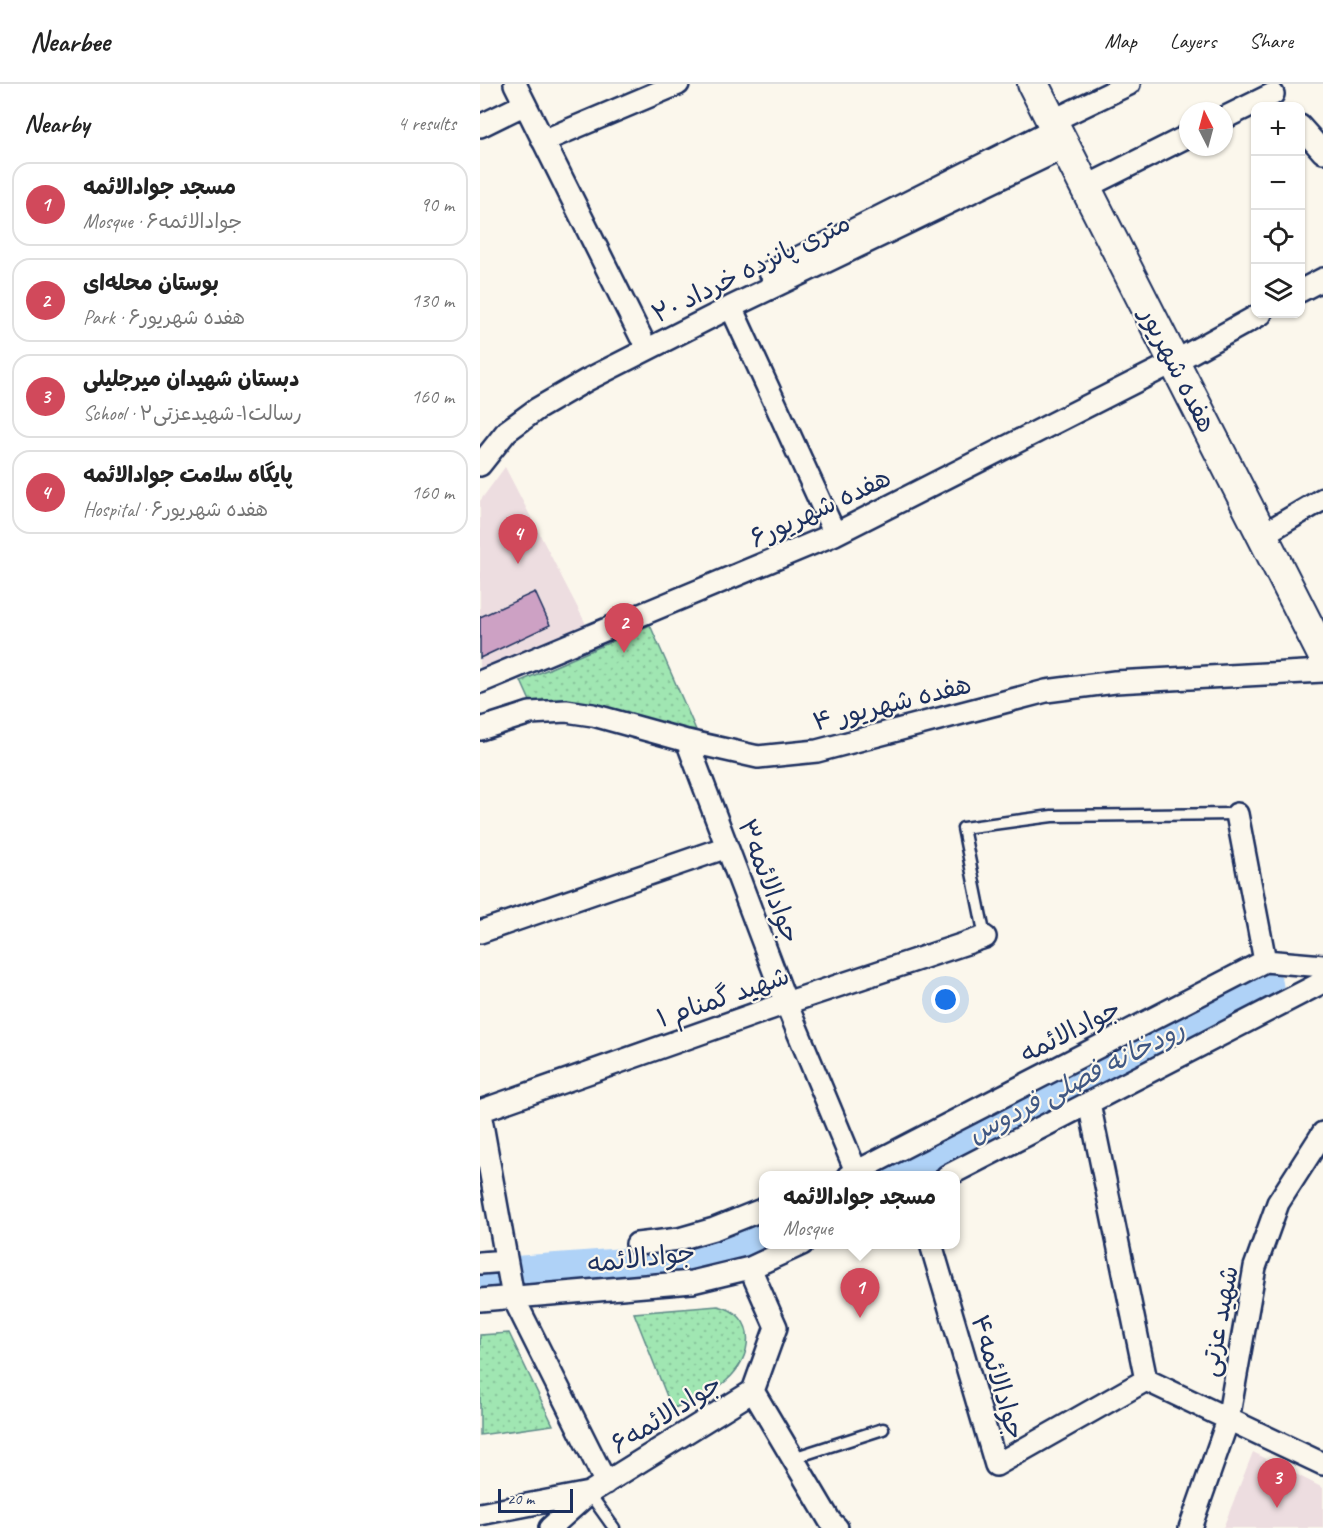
<!DOCTYPE html>
<meta charset="utf-8">
<style>
body{margin:0;font-family:Caveat,"Playpen Sans Arabic",sans-serif;background:#f2f2f2;color:#222}
.controls{position:absolute;right:18px;top:18px;display:grid;overflow:hidden;border-radius:12px;box-shadow:0 2px 4px #0004}
.controls button{width:54px;height:54px;display:grid;place-items:center;padding:0;border:0;border-bottom:2px solid #e0e0e0;background:#fff;color:#222;font:30px sans-serif}
.compass{position:absolute;left:699px;top:18px;width:54px;height:54px;border-radius:50%;background:#fff;box-shadow:0 2px 4px #0004;rotate:354deg}
.scale{position:absolute;left:18px;bottom:15px;width:75px;box-sizing:border-box;padding-left:6px;border:3px solid #1b2f5e;border-top:0;font-size:16px;line-height:21px;white-space:nowrap;color:#1b2f5e;-webkit-text-stroke:4px #fbf7ec;paint-order:stroke}
.you{position:absolute;left:466px;top:916px;width:21px;height:21px;margin:-15px;border:4px solid #fff;border-radius:50%;background:#1a73e8;box-shadow:0 0 0 9px #1a73e833}
.badge{display:grid;place-items:center;width:39px;height:39px;border-radius:50%;background:#d1495b;color:#fff;font-size:20px;font-weight:700}
.pin{position:absolute;translate:-50% -50px;filter:drop-shadow(0 2px 3px #0008)}
.pin::after{content:'';position:absolute;top:32px;width:21px;height:18px;background:inherit;clip-path:polygon(0 0,100% 0,50% 100%)}
.popup{position:absolute;left:279px;top:1087px;width:201px;height:78px;box-sizing:border-box;display:grid;place-content:center;border-radius:12px;background:#fff;filter:drop-shadow(0 2px 4px #0005);font-size:20px;white-space:nowrap;color:#767676}
.popup b{font-size:22px;color:#222}
.popup::after{content:'';position:absolute;left:50%;top:100%;margin-left:-12px;border:12px solid transparent;border-top-color:#fff}
.list{margin:0;padding:0;list-style:none}
h2{display:flex;justify-content:space-between;align-items:center;height:78px;margin:0;padding:0 24px;font-size:26px}
h2 small{font-size:20px;font-weight:400;color:#767676}
.list li{display:grid;grid-template-columns:39px 1fr auto;gap:18px;align-items:center;box-sizing:border-box;height:84px;margin:0 12px 12px;padding:0 12px;border:2px solid #e0e0e0;border-radius:18px}
.list b{display:block;font-size:22px;white-space:nowrap}
.list p{margin:0;font-size:20px;white-space:nowrap;color:#767676}
.list em{font-size:20px;font-style:normal;color:#767676}
.icon{flex:none;width:33px;height:33px;fill:none;stroke:currentColor;stroke-width:2;stroke-linecap:round;stroke-linejoin:round}
.map{position:relative;flex:none;width:843px;height:1444px;overflow:hidden}
header{display:flex;align-items:center;gap:36px;box-sizing:border-box;height:84px;padding:0 30px;background:#fff;border-bottom:2px solid #e0e0e0}
header strong{font-size:28px}
nav{display:flex;gap:33px;margin-inline-start:auto;font-size:21px}
main{display:flex}
aside{flex:1;background:#fff}
.map>svg:first-child{display:block}
.built{fill:#eddde0}
.grass{fill:url(#grass-dots);stroke:#5e8a88;stroke-width:1.5}
.lines{fill:none;stroke-linecap:round;stroke-linejoin:round}
.river{stroke:#afd2f7;stroke-width:45}
.building{fill:#cda1c4;stroke:#1b2f5e;stroke-width:1.5}
.lane-casing{stroke:#1b2f5e;stroke-width:15}
.street-casing{stroke:#1b2f5e;stroke-width:26}
.secondary-casing{stroke:#1b2f5e;stroke-width:34}
.lane{stroke:#fbf7ec;stroke-width:10}
.street{stroke:#fbf7ec;stroke-width:21}
.secondary{stroke:#fbf7ec;stroke-width:30}
.labels{text-anchor:middle;dominant-baseline:central;stroke-width:4.5;stroke-linejoin:round;paint-order:stroke}
.street-label{font-size:26px;fill:#1b2f5e;stroke:#fbf7ec}
.water-label{font-size:27px;font-style:italic;fill:#405884;stroke:#fbf7ec}
</style>
<header>
<strong>Nearbee</strong>
<nav><a>Map</a><a>Layers</a><a>Share</a></nav>
</header>
<main>
<aside>
<h2>Nearby<small>4 results</small></h2>
<ul class="list">
<li><span class="badge">1</span><div><b>مسجد جوادالائمه</b><p>Mosque · جوادالائمه۶</p></div><em>90 m</em></li>
<li><span class="badge">2</span><div><b>بوستان محله‌ای</b><p>Park · هفده شهریور۶</p></div><em>130 m</em></li>
<li><span class="badge">3</span><div><b>دبستان شهیدان میرجلیلی</b><p>School · رسالت۱-شهیدعزتی۲</p></div><em>160 m</em></li>
<li><span class="badge">4</span><div><b>پایگاه سلامت جوادالائمه</b><p>Hospital · هفده شهریور۶</p></div><em>160 m</em></li>
</ul>
</aside>
<div class="map">
<svg width="843" height="1444" viewBox="0 0 843 1444">
<defs>
<pattern id="grass-dots" width="8" height="8" patternUnits="userSpaceOnUse" patternTransform="scale(1.5)"><rect width="8" height="8" fill="#a0e6b2"/><path d="M2 2h.1M6 6h.1" fill="none" stroke="#89c69c" stroke-width="1.8" stroke-linecap="round"/></pattern>
</defs>
<rect width="100%" height="100%" fill="#fbf7ec"/>
<filter id="ink" filterUnits="userSpaceOnUse"><feTurbulence type="fractalNoise" baseFrequency=".0167" numOctaves="2"/><feDisplacementMap in="SourceGraphic" scale="12" xChannelSelector="R" yChannelSelector="G"/><feConvolveMatrix kernelMatrix="1 2 1 2 8 2 1 2 1" color-interpolation-filters="sRGB"/></filter>
<g filter="url(#ink)">
<path class="built" d="M25,383l82,159 -107,47v-172z
M773,1368l70,36v40h-100z"/>
<path class="grass" d="M170,541l46,105 -166,-29 -9,-20z
M238,1222c41,9 35,52 8,75 -15,13 -36,20 -54,28l-38,-96z
M29,1249l44,92 -73,10v-100z"/>
<g class="lines">
<path class="river" d="M410,1092l371,-189
M0,1197l207,-15 33,-11 44,-20"/>
</g>
<path class="building" d="M55,508l15,33 -70,33v-41z"/>
<g class="lines">
<defs>
<path id="lane" d="M505,853l-22,-109 89,-12 185,-2
M313,1374l90,-29
M109,1409l25,35"/>
<path id="street" d="M35,0l126,253
M744,34l49,-24
M572,37l77,-37
M0,42l45,-22
M820,42l23,26
M63,57l135,-57
M606,103l102,-51
M290,188l286,-144
M820,207l23,-12
M251,223l104,227
M0,381l27,-34 30,-22 50,-29 144,-73 334,-160
M782,451l61,-36
M0,598l355,-148 339,-172 87,-48
M0,645l50,-16 36,-2 27,4 94,26 71,16 59,-6 229,-60 69,-9 208,-11
M207,657l99,262 72,173
M757,730l28,147
M0,848l247,-85
M609,1019l57,277 177,84
M0,1027l306,-108 199,-66
M0,1029l33,184 93,186
M368,1092l417,-215 58,5
M467,1092l376,-194
M157,1160l42,-5 35,-10 50,-20
M451,1160l65,221 150,-85
M0,1179l26,-2
M0,1216l212,-18 58,-14 52,-24
M273,1307l77,130 7,7
M0,1430l109,-21 164,-102 23,-64 -26,-59
M70,1444l39,-35
M710,1444l38,-108 27,-153 23,-64 45,-70"/>
<path id="secondary" d="M553,0l290,571"/>
</defs>
<use href="#lane" class="lane-casing"/>
<use href="#street" class="street-casing"/>
<use href="#secondary" class="secondary-casing"/>
<use href="#lane" class="lane"/>
<use href="#street" class="street"/>
<use href="#secondary" class="secondary"/>
</g>
</g>
<g class="labels">
<g class="street-label">
<text transform="translate(271 184) rotate(-26)">۲۰ متری پانزده خرداد</text>
<text transform="translate(698 286) rotate(63)">هفده شهریور</text>
<text transform="translate(340 424) rotate(-25)">هفده شهریور۶</text>
<text transform="translate(412 619) rotate(-14)">هفده شهریور ۴</text>
<text transform="translate(289 797) rotate(69)">جوادالائمه۳</text>
<text transform="translate(243 913) rotate(-19)">شهید گمنام ۱</text>
<text transform="translate(590 947) rotate(-27)">جوادالائمه</text>
<text transform="translate(161 1174) rotate(-6)">جوادالائمه</text>
<text transform="translate(739 1237) rotate(-79)">شهید عزتی</text>
<text transform="translate(518 1293) rotate(73)">جوادالائمه۴</text>
<text transform="translate(186 1330) rotate(-32)">جوادالائمه۶</text>
</g>
<g class="water-label">
<text transform="translate(596 997) rotate(-27)">رودخانه فصلی فردوس</text>
</g>
</g>
</svg>
<div class="controls">
<button>+</button>
<button>−</button>
<button><svg class="icon" aria-label="locate" viewBox="0 0 24 24"><circle cx="12" cy="12" r="6"/><path d="M12 2v4M12 18v4M2 12h4M18 12h4"/></svg></button>
<button><svg class="icon" aria-label="layers" viewBox="0 0 24 24"><path d="M12 4l9 5-9 5-9-5zM3 14l9 5 9-5"/></svg></button>
</div>
<svg class="compass" viewBox="-18 -18 36 36"><path d="M0-13l5 13h-10z" fill="#e53935"/><path d="M0 13l5-13h-10z" fill="#767676"/></svg>
<div class="scale">20 m</div>
<div class="you"></div>
<div class="pin badge" style="left:380px;top:1234px">1</div>
<div class="popup"><b>مسجد جوادالائمه</b>Mosque</div>
<div class="pin badge" style="left:144px;top:569px">2</div>
<div class="pin badge" style="left:797px;top:1424px">3</div>
<div class="pin badge" style="left:38px;top:480px">4</div>
</div>
</main>
